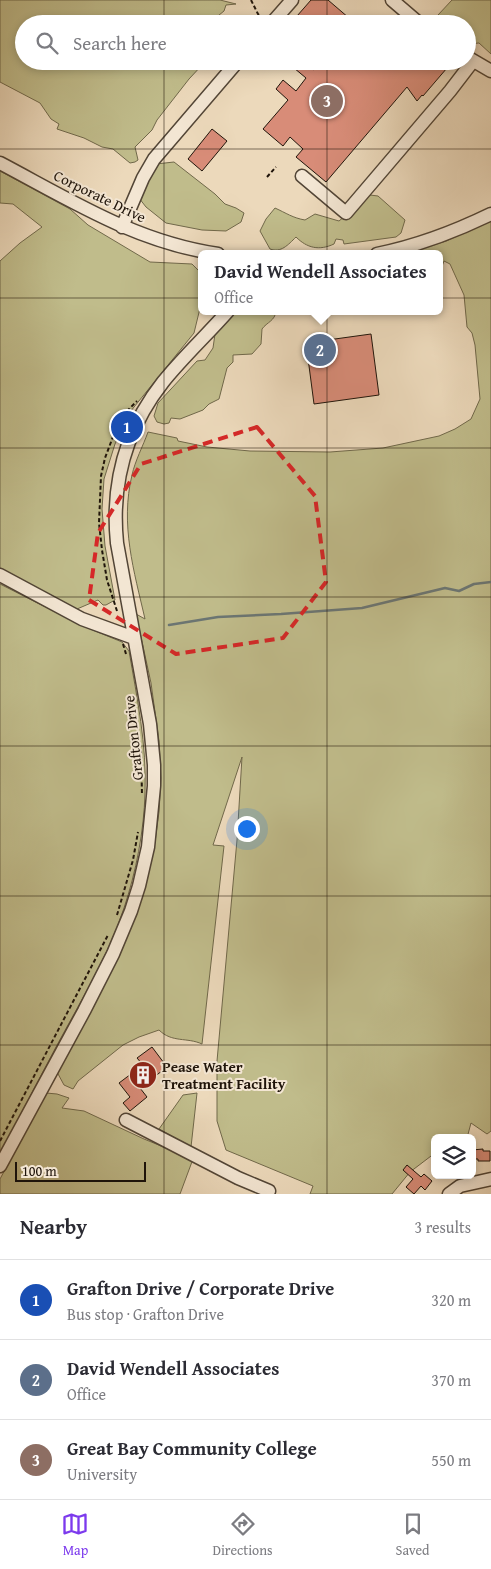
<!DOCTYPE html>
<meta charset="utf-8">
<style>
body{margin:0;font-family:"Gentium Book Plus",serif;background:#f2f2f3;color:#2b2b33}
.controls{position:absolute;right:15px;bottom:15px;display:grid;overflow:hidden;border-radius:8px;box-shadow:0 2px 8px #0003}
.controls button{width:45px;height:45px;display:grid;place-items:center;padding:0;border:0;border-bottom:1px solid #e1e1e2;background:#fff;color:#2b2b33;font:25px sans-serif}
.scale{position:absolute;left:15px;bottom:12px;width:131px;box-sizing:border-box;padding-left:5px;border:2px solid #1f140a;border-top:0;font-size:14px;line-height:18px;white-space:nowrap;color:#1f140a;-webkit-text-stroke:4px #f3e6d3;paint-order:stroke}
.you{position:absolute;left:246px;top:828px;width:18px;height:18px;margin:-12px;border:4px solid #fff;border-radius:50%;background:#1a73e8;box-shadow:0 0 0 8px #1a73e833}
.badge{display:grid;place-items:center;width:32px;height:32px;border-radius:50%;background:#7c3aed;color:#fff;font-size:16px;font-weight:700}
.pin{position:absolute;translate:-50% -50%;border:2px solid #fff;box-shadow:0 1px 5px #0006}
.popup{position:absolute;left:198px;top:250px;width:245px;height:65px;box-sizing:border-box;display:grid;place-content:center;border-radius:8px;background:#fff;filter:drop-shadow(0 1px 4px #0005);font-size:16px;white-space:nowrap;color:#7c7c81}
.popup b{font-size:19px;color:#2b2b33}
.popup::after{content:'';position:absolute;left:50%;top:100%;margin-left:-10px;border:10px solid transparent;border-top-color:#fff}
.list{margin:0;padding:0;list-style:none}
h2{display:flex;justify-content:space-between;align-items:center;height:65px;margin:0;padding:0 20px;font-size:21px}
h2 small{font-size:16px;font-weight:400;color:#7c7c81}
.list li{display:grid;grid-template-columns:32px 1fr auto;gap:15px;align-items:center;box-sizing:border-box;height:80px;padding:0 20px;border-top:1px solid #e1e1e2}
.list b{display:block;font-size:19px;white-space:nowrap}
.list p{margin:0;font-size:16px;white-space:nowrap;color:#7c7c81}
.list em{font-size:16px;font-style:normal;color:#7c7c81}
.icon{flex:none;width:28px;height:28px;fill:none;stroke:currentColor;stroke-width:2;stroke-linecap:round;stroke-linejoin:round}
.map{position:relative;flex:none;width:491px;height:1194px;overflow:hidden}
.search{position:absolute;background:#fff;box-shadow:0 2px 8px #0003;left:15px;right:15px;top:15px;height:55px;display:flex;align-items:center;gap:12px;box-sizing:border-box;padding:0 18px;border-radius:28px;color:#7c7c81;font-size:19px}
.sheet{height:305px;background:#fff}
nav{display:flex;justify-content:space-around;align-items:center;box-sizing:border-box;height:70px;border-top:1px solid #e1e1e2;background:#fff;font-size:14px;color:#7c7c81}
nav a{display:grid;justify-items:center;gap:2px}
nav .on{color:#7c3aed}
.map>svg:first-child{display:block}
.green{fill:#c0bc8b;stroke:#70684a}
.lines{fill:none;stroke-linecap:round;stroke-linejoin:round}
.stream{stroke:#6b7674;stroke-width:2.5}
.building{fill:#d88c78;stroke:#1f140a}
.minor-casing{stroke:#524536;stroke-width:15}
.path{stroke:#1f140a;stroke-width:2;stroke-dasharray:4 2.5;stroke-linecap:butt}
.minor{stroke:#f3e6d3;stroke-width:12}
.marked{fill:none;stroke:#d62828;stroke-width:4;stroke-dasharray:10 6;stroke-linejoin:round}
.grid{fill:none;stroke:#1f140a;stroke-width:1;stroke-opacity:0.55}
.labels{text-anchor:middle;dominant-baseline:central;stroke-width:4;stroke-linejoin:round;paint-order:stroke}
.street-label{font-size:15px;fill:#1f140a;stroke:#f3e6d3}
.poi-label{font-size:15px;font-weight:bold;fill:#1f140a;stroke:#f3e6d3;text-anchor:start}
</style>
<div class="map">
<svg width="491" height="1194" viewBox="0 0 491 1194">
<rect width="100%" height="100%" fill="#ecd9bb"/>
<filter id="stains"><feTurbulence type="fractalNoise" baseFrequency=".004" numOctaves="4"/><feColorMatrix values="0 0 0 0 .2 0 0 0 0 .09 0 0 0 0 .02 0 0 0 .5 -.17"/></filter>
<radialGradient id="worn" r=".72"><stop offset=".6" stop-color="#630" stop-opacity="0"/><stop offset="1" stop-color="#630" stop-opacity=".3"/></radialGradient>
<path class="green" d="M0,0h220l16,4 -10,1 -2,6 -16,13h-184v37h176l3,3 -14,15 -32,41 -5,10 -17,17 3,13 -3,2 -5,1 -17,-14 -11,-2 -18,-9 -27,-9 2,-5 -8,-5 -11,-16 -40,-21z
M452,0h39v54l-12,-11 -12,1v-20h-30l1,-9z
M174,162l41,32 10,10 11,4 8,5 -3,9 -15,9 -24,-1 -36,-7 -20,-16 -7,-9 17,-34z
M0,171l70,38 18,16 62,37 42,2 9,9v31l-7,29 -64,79 -15,32 -11,35 -2,30 3,37 10,54 -9,5h-3l-5,-5 -21,9 -77,-41v-307l20,-18 22,-16 -29,-23 -13,-1z
M370,195l8,1 27,24 -4,13 -5,4 -52,7 -1,-4 -7,-1 -2,5c-15,7 -27,4 -38,-7 -8,8 -15,16 -26,12l-10,-18 6,-12 9,-11c11,5 18,10 30,12l10,-6 24,7z
M491,221v910l-4,3 -16,-11 -4,15h-32v15l-25,19 -18,22h-82l3,-8 -87,-36 -9,-29v-60l20,-221 5,-83 -29,88 11,1 -22,198c-15,-7 -30,-1 -43,-14l-20,7 -16,8 -45,36 -5,8 -9,-4 -7,-13 90,-195 8,-35 4,-30 2,-34 -2,-37 -8,-58 -15,-69 9,5c-11,-48 -25,-94 -13,-144 3,-14 11,-29 16,-43l29,6 1,3 29,6 43,4 80,1 53,-4 56,-12 16,-7 16,-10 9,-20 -5,-54 -3,-12 -5,-6 -3,-32 -14,-31 -6,-3 -5,13v-20h-33l40,-13z
M234,311h42c-1,10 -9,11 -14,18l-1,15 -9,10 -19,1v7l-6,6 -8,31 -10,5 -6,6 -23,9 -9,-1 -2,5 -5,1 -7,-2 -3,-6 4,-13 39,-42 8,-1 8,-12 2,-14z
M0,584l83,42 39,16 7,9c8,47 18,94 16,142 -1,38 -9,79 -21,115 -16,49 -44,94 -68,139 -19,36 -38,72 -56,108z
M46,1093l11,1 12,4 -7,10 22,3 60,28 49,20 -13,35h-180v-15z
M197,1093l-6,54 -32,-18 24,-34z"/>
<g class="lines">
<path class="stream" d="M169,625l49,-8 63,-3 81,-6 83,-20 14,3 15,-7 17,-2"/>
</g>
<path class="building" d="M311,0h17l28,24h-66z
M299,61h4l11,9 8,-9h131l-30,35 -1,-1 -5,6 -10,-14 -81,95 -30,-25 7,-8 -13,-12 -7,9 -20,-17 25,-29 -12,-11 7,-9 13,11 10,-13 -12,-10z
M212,129l15,12 -25,30 -14,-12z
M371,334l8,61 -65,9 -8,-61z
M152,1047l15,20 -27,21 7,9 -17,14 -7,-8 7,-6 -11,-14 24,-18 -6,-7z
M483,1149v2h7v10h-12v-2h-6v-9z
M407,1165l14,12 3,-3 8,7 -7,9 -4,-4 -7,8 -8,-7 7,-8 -10,-9z"/>
<g class="lines">
<defs>
<path id="minor" d="M392,0l28,24
M271,24l21,-24
M467,57l24,14
M0,163c72,38 136,79 218,91
M302,176l44,37 104,-122 23,-30
M122,227l21,-49 11,-19 84,-98
M377,254c40,-8 77,-22 114,-40
M0,575l82,44 52,19
M126,1120l112,58 31,13
M0,1166l84,-155 29,-57 18,-43 8,-25 9,-39 6,-61v-21l-4,-41 -33,-181c-6,-59 9,-114 46,-161 20,-25 44,-47 65,-71
M449,1194l11,-8 31,-7"/>
</defs>
<use href="#minor" class="minor-casing"/>
<path class="path" d="M251,0l7,14 5,5
M267,177l9,-10
M117,611l-10,-31 -5,-30 -3,-27 2,-47 4,-18 15,-40 17,-17
M123,644l3,10
M141,750l1,45
M117,915l16,-55 5,-28
M0,1141l108,-206"/>
<use href="#minor" class="minor"/>
</g>
<path class="marked" d="M257,427l58,69 11,86 -43,56 -107,16 -87,-54 9,-67 43,-69z"/>
<path class="grid" d="M164,0v24M327,0v24M164,61v1133M327,61v1133M0,149h491M0,298h491M0,448h491M0,597h491M0,746h491M0,896h491M0,1045h491"/>
<defs>
<symbol id="building-disc" viewBox="-11 -11 22 22"><circle r="9.5" fill="#8f2418" stroke="#f3e6d3"/><path d="M-4-6H4V6H1V3H-1V6H-4ZM-2.5-4.3h1.7v1.8h-1.7ZM.8-4.3h1.7v1.8H.8ZM-2.5-1h1.7V.8h-1.7ZM.8-1h1.7V.8H.8Z" fill="#fff"/></symbol>
</defs>
<g fill-rule="evenodd">
<use href="#building-disc" x="127" y="1059" width="32" height="32"/>
</g>
<g class="labels">
<g class="street-label">
<text transform="translate(100 196) rotate(26)">Corporate Drive</text>
<text transform="translate(133 738) rotate(-96)">Grafton Drive</text>
</g>
<g class="poi-label">
<text x="162" y="1066">Pease Water<tspan x="162" dy="17">Treatment Facility</tspan></text>
</g>
</g>
<rect width="100%" height="100%" filter="url(#stains)"/>
<rect width="100%" height="100%" fill="url(#worn)"/>
</svg>
<div class="controls">
<button><svg class="icon" aria-label="layers" viewBox="0 0 24 24"><path d="M12 4l9 5-9 5-9-5zM3 14l9 5 9-5"/></svg></button>
</div>
<div class="scale">100 m</div>
<div class="you"></div>
<div class="pin badge" style="left:127px;top:427px;background:#1a4fb4">1</div>
<div class="pin badge" style="left:320px;top:350px;background:#5c6f8a">2</div>
<div class="popup"><b>David Wendell Associates</b>Office</div>
<div class="pin badge" style="left:327px;top:101px;background:#8d6e63">3</div>
<div class="search"><svg class="icon" aria-label="search" viewBox="0 0 24 24"><circle cx="10" cy="10" r="6"/><path d="M15 15l6 6"/></svg>Search here</div>
</div>
<section class="sheet">
<h2>Nearby<small>3 results</small></h2>
<ul class="list">
<li><span class="badge" style="background:#1a4fb4">1</span><div><b>Grafton Drive / Corporate Drive</b><p>Bus stop · Grafton Drive</p></div><em>320 m</em></li>
<li><span class="badge" style="background:#5c6f8a">2</span><div><b>David Wendell Associates</b><p>Office</p></div><em>370 m</em></li>
<li><span class="badge" style="background:#8d6e63">3</span><div><b>Great Bay Community College</b><p>University</p></div><em>550 m</em></li>
</ul>
</section>
<nav>
<a class="on"><svg class="icon" aria-label="map" viewBox="0 0 24 24"><path d="M3 6l6-2 6 2 6-2v14l-6 2-6-2-6 2zM9 4v14M15 6v14"/></svg>Map</a>
<a><svg class="icon" aria-label="directions" viewBox="0 0 24 24"><path d="M12 3l9 9-9 9-9-9zM9 14v-3h6M13 9l2 2-2 2"/></svg>Directions</a>
<a><svg class="icon" aria-label="saved" viewBox="0 0 24 24"><path d="M7 4h10v16l-5-4-5 4z"/></svg>Saved</a>
</nav>
